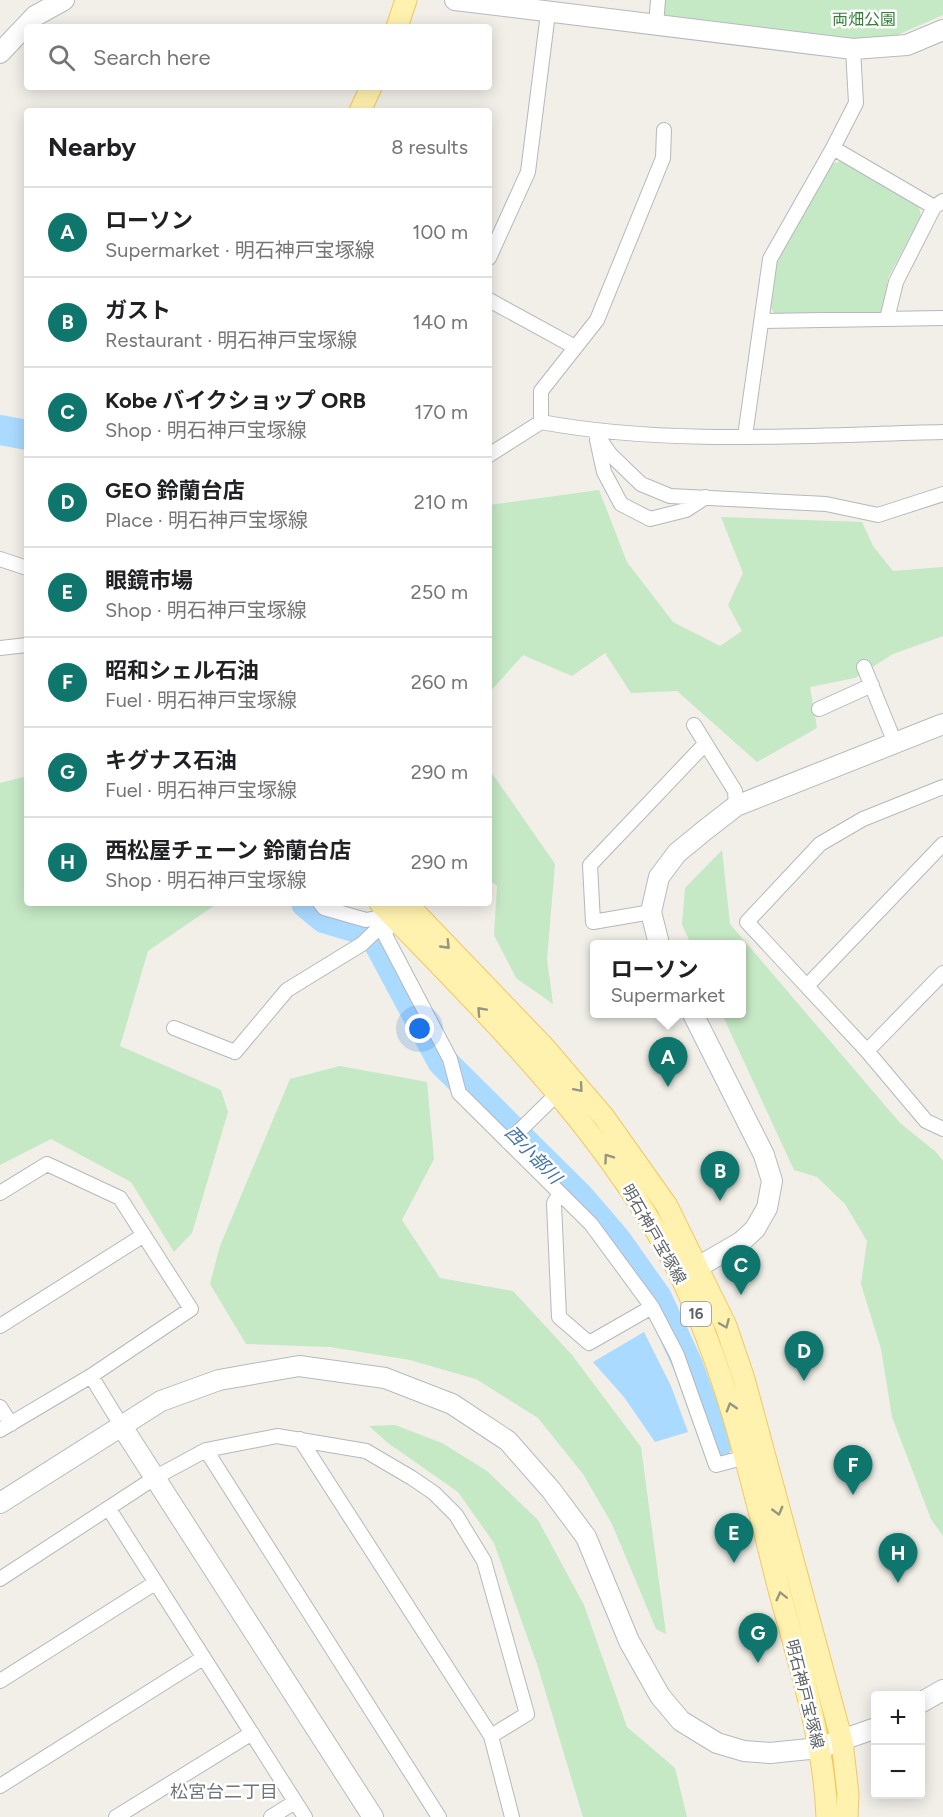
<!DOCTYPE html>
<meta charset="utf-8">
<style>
body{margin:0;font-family:Figtree,"Noto Sans JP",sans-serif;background:#f2f2f2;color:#202124}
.controls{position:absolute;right:18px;bottom:18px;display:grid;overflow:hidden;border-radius:6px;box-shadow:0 3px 15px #0003}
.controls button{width:54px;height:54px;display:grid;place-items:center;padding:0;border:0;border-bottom:2px solid #e0e0e0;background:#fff;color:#202124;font:30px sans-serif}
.you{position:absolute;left:420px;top:1029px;width:21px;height:21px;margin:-15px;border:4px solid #fff;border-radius:50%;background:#1a73e8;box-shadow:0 0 0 9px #1a73e833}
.badge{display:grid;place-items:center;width:39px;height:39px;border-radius:50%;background:#0f766e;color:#fff;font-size:20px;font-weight:700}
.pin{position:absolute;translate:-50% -50px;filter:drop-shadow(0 2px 3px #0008)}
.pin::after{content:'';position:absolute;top:32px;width:21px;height:18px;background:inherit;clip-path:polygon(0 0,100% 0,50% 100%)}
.popup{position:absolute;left:590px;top:940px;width:156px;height:78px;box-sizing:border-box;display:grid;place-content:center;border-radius:6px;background:#fff;filter:drop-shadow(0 2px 4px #0005);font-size:20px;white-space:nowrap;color:#757577}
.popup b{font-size:22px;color:#202124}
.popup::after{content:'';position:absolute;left:50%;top:100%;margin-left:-12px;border:12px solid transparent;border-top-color:#fff}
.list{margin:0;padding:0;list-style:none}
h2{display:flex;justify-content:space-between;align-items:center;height:78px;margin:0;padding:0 24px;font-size:26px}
h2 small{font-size:20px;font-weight:400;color:#757577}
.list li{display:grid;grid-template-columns:39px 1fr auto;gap:18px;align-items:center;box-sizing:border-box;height:90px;padding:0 24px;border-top:2px solid #e0e0e0}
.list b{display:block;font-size:22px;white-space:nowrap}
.list p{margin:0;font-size:20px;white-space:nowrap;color:#757577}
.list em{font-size:20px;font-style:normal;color:#757577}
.icon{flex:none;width:33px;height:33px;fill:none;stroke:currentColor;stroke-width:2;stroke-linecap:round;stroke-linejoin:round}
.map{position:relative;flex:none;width:943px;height:1817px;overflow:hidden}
.search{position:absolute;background:#fff;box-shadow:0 3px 15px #0003;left:24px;top:24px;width:468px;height:66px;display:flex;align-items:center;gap:15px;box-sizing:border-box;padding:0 21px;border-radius:6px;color:#757577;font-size:22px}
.panel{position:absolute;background:#fff;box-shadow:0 3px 15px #0003;left:24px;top:108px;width:468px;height:798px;border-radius:6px}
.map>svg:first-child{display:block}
.green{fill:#c5e8c5}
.water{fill:#aadaff}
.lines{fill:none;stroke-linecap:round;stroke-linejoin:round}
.river{stroke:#aadaff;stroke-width:30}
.street-casing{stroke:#b5b8bc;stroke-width:16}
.secondary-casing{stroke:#b6babf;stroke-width:22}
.primary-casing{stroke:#f2c960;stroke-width:23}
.street{stroke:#fff;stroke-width:14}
.secondary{stroke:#fff;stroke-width:20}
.primary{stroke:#fff2af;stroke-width:21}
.oneway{stroke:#979581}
.labels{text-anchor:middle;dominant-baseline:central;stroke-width:5;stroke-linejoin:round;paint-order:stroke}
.shield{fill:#fff;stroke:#8f9295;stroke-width:1.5}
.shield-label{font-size:15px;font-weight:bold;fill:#5f6368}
.park-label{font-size:16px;fill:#348238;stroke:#fff}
.street-label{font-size:16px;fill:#5f6368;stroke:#fff}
.water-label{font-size:18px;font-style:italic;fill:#4174aa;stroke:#fff}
.neighbourhood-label{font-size:18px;fill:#70757a;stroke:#fff}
</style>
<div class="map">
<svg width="943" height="1817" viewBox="0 0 943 1817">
<rect width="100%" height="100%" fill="#f1efe8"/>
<path class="green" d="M664,0h279v15l-48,21 -47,3 -185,-22z
M842,161l76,42 3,13 -33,62 -5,38 -107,-1 -8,-11 6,-44 56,-96z
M599,490l28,72 46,60 47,24 22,-15 -14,-26 15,-32 -22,-56 141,5 11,24 20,25 50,-4v69l-50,18 -38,24 -45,9 7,41 -60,34 -80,-71 -46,2 -26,-40 -33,23 -49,-21 -34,38v-188z
M489,769l66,95 -8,95 6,45 -37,-26 -22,-43 3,-49 -8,-6z
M27,776v127h191l-70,48 -28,95 101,44 7,22 -36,121 -18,19 -43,-70 -80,-43 -51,26v-382z
M722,850l8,74 170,199 36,29 7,9v375l-12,-17 -39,-102 -11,-68 -20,-65 6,-43 -22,-37 -28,-27 -23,-7 -72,-156h20v-70h-51l-9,-19 3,-37z
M340,1066l87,16 7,77 -32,61 38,58 73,13 59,64 69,92 25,187 -10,-5 -44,-105 -29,-50 -45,-56 -62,-39 -66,-19 -80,-13 -84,-3 -36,-60 10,-38 70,-167z
M395,1425l47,18 45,28 51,49 46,85 43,122 48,41 12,49h-104l-45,-150 -44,-124 -36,-51 -70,-49 -19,-17z"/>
<path class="water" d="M644,1332l27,54 17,46 -33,10 -31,-45 -31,-35z"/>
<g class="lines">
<path class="river" d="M0,430l27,5
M306,903l18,15 37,11 17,13 64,119 138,137 36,42 41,58 31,67 29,80"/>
<defs>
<path id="street" d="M656,25l2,-25
M833,148l101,59
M489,258l39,-86 20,-159
M489,300l86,47
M887,319l9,-37 38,-75 9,-6
M763,321l180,-3
M541,422v-31l56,-71 66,-162 1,-28
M595,432l15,22 31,30 29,12 156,8 52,11 65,-21
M745,436l25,-177 63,-111 23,-45 -3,-54
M597,440l7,32 17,32 29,15 36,-9 20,-13
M489,455l52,-33c129,24 270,13 402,10
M0,559l27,9
M0,648l27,-3
M864,667l31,76
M819,709l53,-24
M694,725l41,66 1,15
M943,787l-80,32 -43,25 -73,78 120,129 59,70 17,8
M320,903l4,5 42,12 26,-5
M651,912l-58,10 -3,-57 115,-121
M392,915l-7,20 65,124 9,34 132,131 61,83 25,48 39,110 30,-8
M807,986l136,-142
M174,1028l61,24 52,-62 75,-46 28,-27
M867,1051l76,-78
M508,1142l50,-49
M0,1193l47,-29 73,34 71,111 -100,67 -91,54
M560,1193l-6,10 5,114 30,26 63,-36
M0,1326l144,-91
M91,1376l30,49
M0,1407l11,17
M300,1439l191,297 21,81
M206,1450l233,367
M109,1509l196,308
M0,1579l156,-102 50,-27 71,-14 89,15 46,27 22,15 22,22 28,46 43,153 -36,22
M0,1681l155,-98
M0,1786l203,-128
M116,1817l136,-84
M271,1817l24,-15"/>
<path id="secondary" d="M455,0l398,49 54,-4 36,-15
M0,53l35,-37 29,-16
M659,944l-8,-32 8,-35 18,-24 28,-23 31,-24 207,-82
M693,1014l71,141 8,26 -5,27 -12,21 -14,13 -43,25
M121,1425l252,392
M0,1503l161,-102 58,-21 80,-14 86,12 67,26 56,37 43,49 35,47 43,104 31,55 21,25 36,22 27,8 26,2 49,-5 57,-20
M920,1703l23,-13"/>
<path id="primary" d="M397,27l9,-27
M360,111l11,-24
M380,903c109,114 231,231 301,374 46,97 70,201 96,305 20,77 47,155 50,235
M406,903l139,145 59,69 63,89 59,120 18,53 98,362 6,53 -1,23"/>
</defs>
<use href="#street" class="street-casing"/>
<use href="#secondary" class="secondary-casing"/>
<use href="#primary" class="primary-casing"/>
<use href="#street" class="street"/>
<use href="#secondary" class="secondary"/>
<use href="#primary" class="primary"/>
</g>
<defs><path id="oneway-chevron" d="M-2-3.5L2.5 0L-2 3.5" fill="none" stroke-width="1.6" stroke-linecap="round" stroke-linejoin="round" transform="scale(1.5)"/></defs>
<g class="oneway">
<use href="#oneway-chevron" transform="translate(446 945) rotate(46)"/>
<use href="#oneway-chevron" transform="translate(481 1011) rotate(-133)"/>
<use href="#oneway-chevron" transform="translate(579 1088) rotate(49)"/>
<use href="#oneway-chevron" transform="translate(608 1158) rotate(-125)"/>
<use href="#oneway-chevron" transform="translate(725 1324) rotate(67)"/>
<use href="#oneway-chevron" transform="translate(731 1407) rotate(-107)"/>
<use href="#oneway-chevron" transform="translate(778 1511) rotate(75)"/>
<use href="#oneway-chevron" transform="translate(781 1596) rotate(-104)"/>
</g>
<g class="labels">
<rect class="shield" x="681" y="1302" width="30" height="24" rx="4.5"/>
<g class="shield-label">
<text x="696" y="1314">16</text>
</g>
<g class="park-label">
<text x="864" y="19">両畑公園</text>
</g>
<g class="street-label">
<text transform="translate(654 1234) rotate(60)">明石神戸宝塚線</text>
<text transform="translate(805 1694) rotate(76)">明石神戸宝塚線</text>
</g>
<g class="water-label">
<text transform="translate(533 1155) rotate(46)">西小部川</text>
</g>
<g class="neighbourhood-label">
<text x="224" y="1792">松宮台二丁目</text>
</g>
</g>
</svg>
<div class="controls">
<button>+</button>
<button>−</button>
</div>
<div class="you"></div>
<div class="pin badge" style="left:668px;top:1087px">A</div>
<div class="popup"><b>ローソン</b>Supermarket</div>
<div class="pin badge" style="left:720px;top:1201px">B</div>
<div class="pin badge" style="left:741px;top:1295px">C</div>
<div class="pin badge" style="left:804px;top:1381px">D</div>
<div class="pin badge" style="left:734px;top:1563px">E</div>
<div class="pin badge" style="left:853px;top:1495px">F</div>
<div class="pin badge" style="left:758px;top:1663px">G</div>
<div class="pin badge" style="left:898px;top:1583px">H</div>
<div class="search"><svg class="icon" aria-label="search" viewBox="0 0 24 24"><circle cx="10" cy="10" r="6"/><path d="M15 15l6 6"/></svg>Search here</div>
<section class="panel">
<h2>Nearby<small>8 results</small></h2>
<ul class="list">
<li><span class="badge">A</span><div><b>ローソン</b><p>Supermarket · 明石神戸宝塚線</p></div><em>100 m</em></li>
<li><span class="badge">B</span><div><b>ガスト</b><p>Restaurant · 明石神戸宝塚線</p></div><em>140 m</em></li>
<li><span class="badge">C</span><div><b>Kobe バイクショップ ORB</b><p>Shop · 明石神戸宝塚線</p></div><em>170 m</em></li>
<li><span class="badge">D</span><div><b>GEO 鈴蘭台店</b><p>Place · 明石神戸宝塚線</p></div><em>210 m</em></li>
<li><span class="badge">E</span><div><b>眼鏡市場</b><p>Shop · 明石神戸宝塚線</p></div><em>250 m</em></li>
<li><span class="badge">F</span><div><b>昭和シェル石油</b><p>Fuel · 明石神戸宝塚線</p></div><em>260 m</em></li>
<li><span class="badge">G</span><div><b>キグナス石油</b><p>Fuel · 明石神戸宝塚線</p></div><em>290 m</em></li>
<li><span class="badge">H</span><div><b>西松屋チェーン 鈴蘭台店</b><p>Shop · 明石神戸宝塚線</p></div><em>290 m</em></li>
</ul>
</section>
</div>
